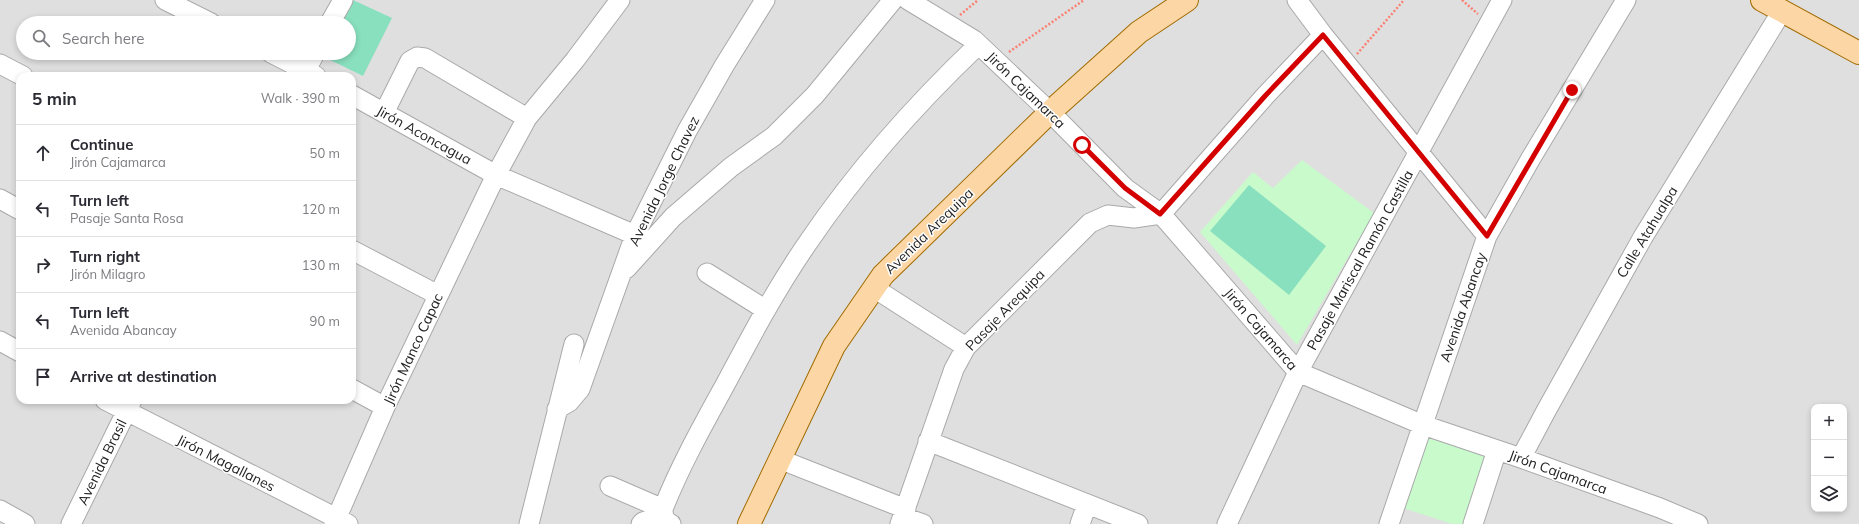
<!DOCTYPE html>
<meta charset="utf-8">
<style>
body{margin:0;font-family:Mulish,sans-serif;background:#f7f7f7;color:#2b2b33}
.controls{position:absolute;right:12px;bottom:12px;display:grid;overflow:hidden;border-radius:8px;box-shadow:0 2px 6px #0003}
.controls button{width:36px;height:36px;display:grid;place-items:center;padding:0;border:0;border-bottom:1px solid #e1e1e2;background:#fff;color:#2b2b33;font:20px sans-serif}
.stop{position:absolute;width:12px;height:12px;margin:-9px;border:3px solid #d40000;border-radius:50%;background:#fff}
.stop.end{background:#d40000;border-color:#fff;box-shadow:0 1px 4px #0008}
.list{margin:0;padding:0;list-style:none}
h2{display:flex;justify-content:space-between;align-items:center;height:52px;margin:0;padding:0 16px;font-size:17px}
h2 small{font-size:13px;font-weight:400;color:#7c7c81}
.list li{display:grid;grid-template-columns:26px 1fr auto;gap:12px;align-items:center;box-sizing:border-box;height:56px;padding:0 16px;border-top:1px solid #e1e1e2}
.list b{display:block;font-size:15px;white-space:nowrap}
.list p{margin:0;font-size:13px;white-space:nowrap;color:#7c7c81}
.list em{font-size:13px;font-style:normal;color:#7c7c81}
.icon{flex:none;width:22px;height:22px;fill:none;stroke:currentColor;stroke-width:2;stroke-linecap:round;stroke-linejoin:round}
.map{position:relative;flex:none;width:1859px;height:524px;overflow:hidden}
.search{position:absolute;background:#fff;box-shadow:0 2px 6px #0003;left:16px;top:16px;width:340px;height:44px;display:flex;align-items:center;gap:10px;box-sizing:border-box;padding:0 14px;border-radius:22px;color:#7c7c81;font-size:15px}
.panel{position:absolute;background:#fff;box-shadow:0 2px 6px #0003;left:16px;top:72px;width:340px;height:332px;border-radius:12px}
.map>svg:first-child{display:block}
.residential{fill:#e0dfdf;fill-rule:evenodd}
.park{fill:#c8facc}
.pitch{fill:#88e0be}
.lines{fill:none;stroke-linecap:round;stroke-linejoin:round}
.minor-casing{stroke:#a9a9a9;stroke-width:21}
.major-casing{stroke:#a06b00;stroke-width:24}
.path{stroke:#fa8072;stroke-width:2.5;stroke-dasharray:2 2;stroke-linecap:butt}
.minor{stroke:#fff;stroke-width:19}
.major{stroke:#fcd6a4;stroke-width:22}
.route{stroke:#d40000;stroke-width:5}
.labels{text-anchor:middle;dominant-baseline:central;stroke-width:3;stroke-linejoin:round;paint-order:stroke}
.street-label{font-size:14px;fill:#222;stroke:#fff}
</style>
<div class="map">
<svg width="1859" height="524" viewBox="0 0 1859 524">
<rect width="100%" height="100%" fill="#f2efe9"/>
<path class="residential" d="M0,0h1859v524h-1859zM23,23h326v30h-326zM20,76h332v324h-332zM1814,407h30v102h-30z"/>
<path class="park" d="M1302,160l72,53 -77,132 -97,-113 53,-60 20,16z
M1425,437l61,19 -21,68h-13l-49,-16z"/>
<path class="pitch" d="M353,0l39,18 -29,58 -39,-19 3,-4h22v-30h-7z
M1249,185l77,61 -37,49 -79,-64z"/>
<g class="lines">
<defs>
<path id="minor" d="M165,0l46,23
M908,0l66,40 76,72 75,76 36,26 137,158 125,53 98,33 139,50 38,16
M1297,0l26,35 164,201
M330,23l13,-23
M271,53l45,23
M0,64l23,12
M303,76l12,-23
M352,95l144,80 139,60
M384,113l26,-52 7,-4 8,1 102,60
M0,199l20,11
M352,250l86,45
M626,269l47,-52 58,-50 43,-31 41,-41 78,-95
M707,273l59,37
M874,288l92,59
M0,341l20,11
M352,389l33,18
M105,400l243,124
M557,409l12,-7 11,-13 55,-154 52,-104 37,-65 41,-66
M928,441l210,83
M1521,458l25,-47 97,-174 139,-226
M779,459l127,50
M610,486l53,23
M0,510l25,14
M903,517l20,7
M71,524l61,-124
M334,524l51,-117 111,-232 31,-57 48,-58 45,-60
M529,524l45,-180
M641,524l2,-2 20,-7
M671,524c-7,-3 -8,-8 -8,-15 17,-43 40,-84 62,-124 26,-49 52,-98 84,-144 49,-72 106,-136 169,-196
M900,524l54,-155 12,-22 124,-124 18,-8 26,3 27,-4 104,-118 58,-61
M1080,524l7,-20
M1227,524l71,-152 204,-372
M1389,524l98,-288 44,-78 95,-158
M1473,524l24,-74"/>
<path id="major" d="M1762,0l97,53
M749,524l85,-178 49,-71 167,-163 89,-80 48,-32"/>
</defs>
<use href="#minor" class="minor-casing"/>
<use href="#major" class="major-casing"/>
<path class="path" d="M1462,0l16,14
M960,15l18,-15
M1009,52l75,-52
M1357,54l47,-54"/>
<use href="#minor" class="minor"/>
<use href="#major" class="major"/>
</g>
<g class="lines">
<path class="route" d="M1082,145l43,43 35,26 105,-118 58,-61 164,201 85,-146"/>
</g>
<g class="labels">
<g class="street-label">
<text transform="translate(1026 90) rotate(44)">Jirón Cajamarca</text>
<text transform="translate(424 135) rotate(29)">Jirón Aconcagua</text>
<text transform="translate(664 181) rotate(-64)">Avenida Jorge Chavez</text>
<text transform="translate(929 231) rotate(-44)">Avenida Arequipa</text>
<text transform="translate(1647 232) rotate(-59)">Calle Atahualpa</text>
<text transform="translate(1360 260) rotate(-61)">Pasaje Mariscal Ramón Castilla</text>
<text transform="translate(1463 307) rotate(-71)">Avenida Abancay</text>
<text transform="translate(1005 310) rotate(-46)">Pasaje Arequipa</text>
<text transform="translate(1261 329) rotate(49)">Jirón Cajamarca</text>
<text transform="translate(413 349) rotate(-65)">Jirón Manco Capac</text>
<text transform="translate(102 462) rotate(-64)">Avenida Brasil</text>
<text transform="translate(226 463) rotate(27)">Jirón Magallanes</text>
<text transform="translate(1558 472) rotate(20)">Jirón Cajamarca</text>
</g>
</g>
</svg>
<div class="controls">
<button>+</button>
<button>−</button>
<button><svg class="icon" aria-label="layers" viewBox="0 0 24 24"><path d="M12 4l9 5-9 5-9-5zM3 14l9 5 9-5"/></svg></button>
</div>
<div class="stop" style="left:1082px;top:145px"></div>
<div class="stop end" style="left:1572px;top:90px"></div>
<div class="search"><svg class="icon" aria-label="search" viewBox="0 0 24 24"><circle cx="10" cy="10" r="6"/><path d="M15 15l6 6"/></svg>Search here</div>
<section class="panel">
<h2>5 min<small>Walk · 390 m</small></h2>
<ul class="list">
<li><svg class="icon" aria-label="ahead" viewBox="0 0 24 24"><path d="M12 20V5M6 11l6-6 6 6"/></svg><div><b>Continue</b><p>Jirón Cajamarca</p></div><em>50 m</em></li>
<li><svg class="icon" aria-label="left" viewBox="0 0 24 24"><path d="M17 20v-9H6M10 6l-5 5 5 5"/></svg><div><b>Turn left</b><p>Pasaje Santa Rosa</p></div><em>120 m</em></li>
<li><svg class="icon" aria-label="right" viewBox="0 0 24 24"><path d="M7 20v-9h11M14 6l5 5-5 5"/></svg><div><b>Turn right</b><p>Jirón Milagro</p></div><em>130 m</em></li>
<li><svg class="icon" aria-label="left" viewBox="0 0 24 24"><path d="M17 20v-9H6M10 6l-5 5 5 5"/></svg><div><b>Turn left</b><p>Avenida Abancay</p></div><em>90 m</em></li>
<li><svg class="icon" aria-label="arrive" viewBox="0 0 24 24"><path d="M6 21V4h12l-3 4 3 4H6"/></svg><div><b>Arrive at destination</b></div></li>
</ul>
</section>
</div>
